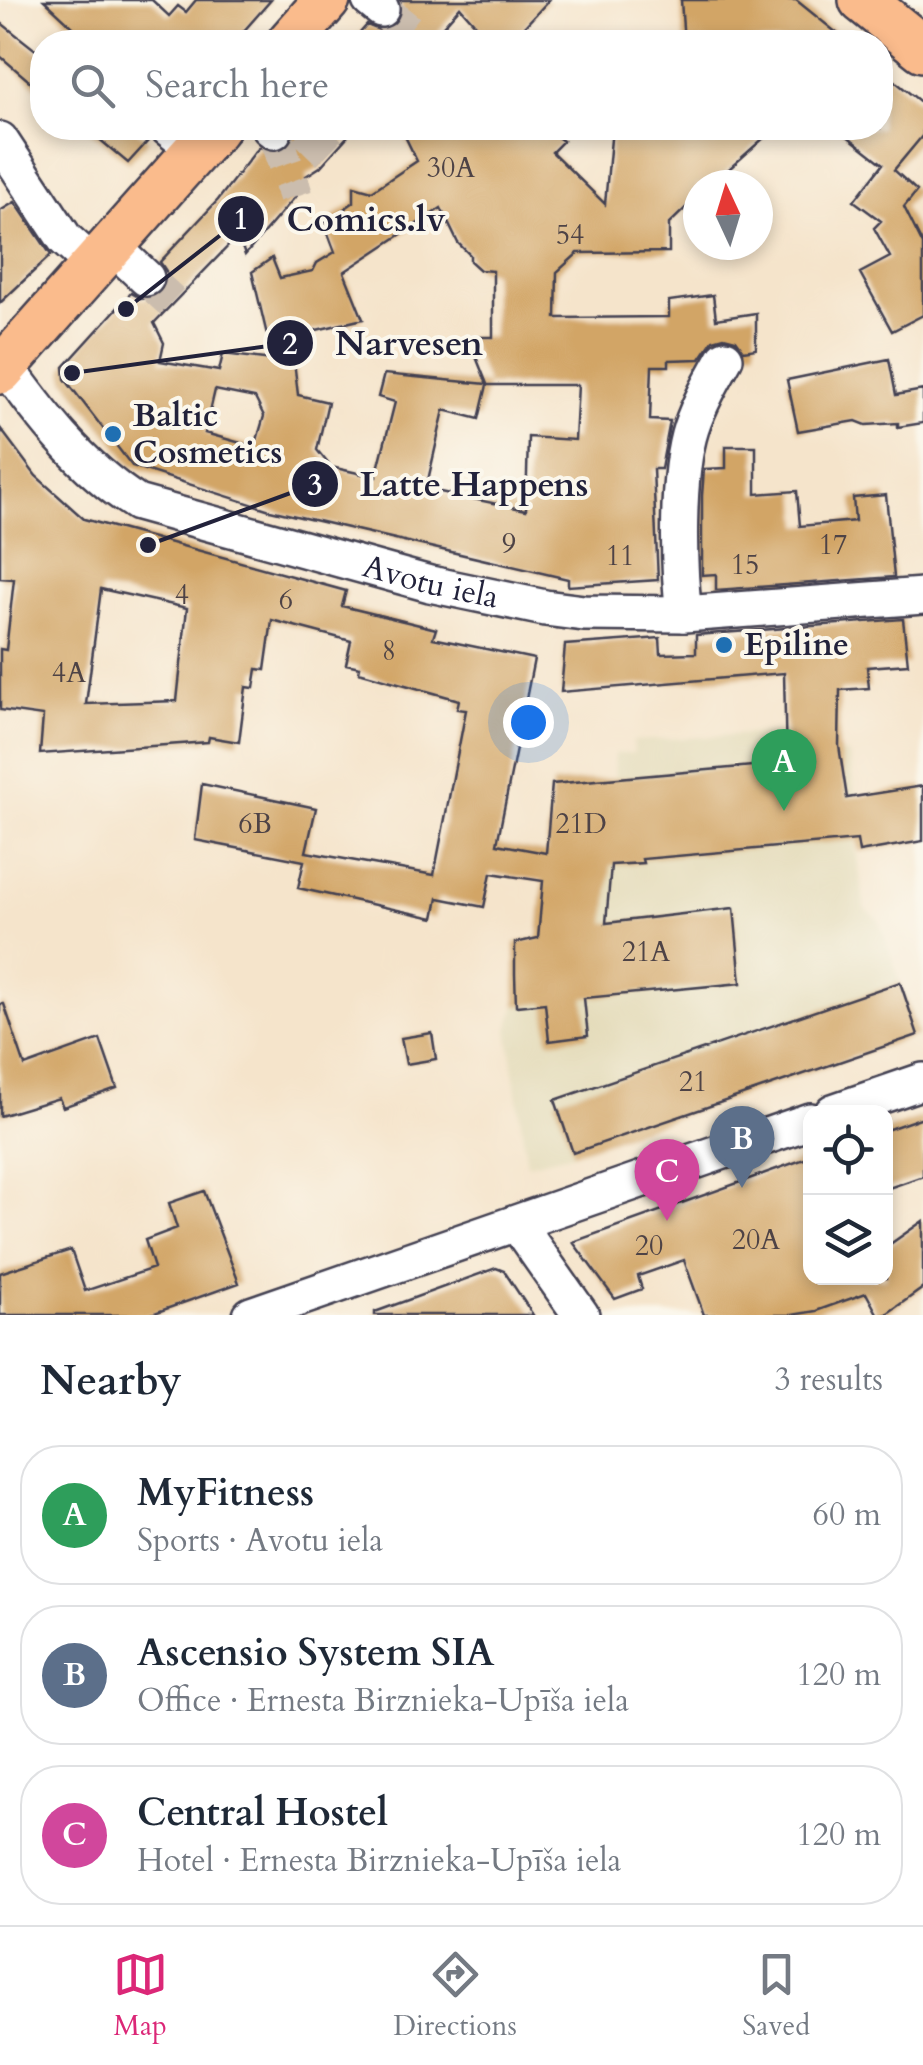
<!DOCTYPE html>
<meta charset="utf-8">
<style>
body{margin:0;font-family:Cardo,serif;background:#f6f6f7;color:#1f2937}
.controls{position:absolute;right:30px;bottom:30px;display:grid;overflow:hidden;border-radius:20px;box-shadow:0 5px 15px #0003}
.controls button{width:90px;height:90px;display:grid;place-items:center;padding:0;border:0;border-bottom:2px solid #e0e1e3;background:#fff;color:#1f2937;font:50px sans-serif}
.compass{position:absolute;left:683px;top:170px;width:90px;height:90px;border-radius:50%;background:#fff;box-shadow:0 5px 15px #0003;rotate:356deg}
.you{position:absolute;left:528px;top:722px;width:35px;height:35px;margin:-25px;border:8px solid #fff;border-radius:50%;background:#1a73e8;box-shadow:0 0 0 15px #1a73e833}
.badge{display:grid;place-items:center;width:65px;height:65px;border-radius:50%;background:#db2777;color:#fff;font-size:32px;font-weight:700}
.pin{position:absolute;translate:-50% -82px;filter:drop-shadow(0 2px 5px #0008)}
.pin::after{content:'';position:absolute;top:52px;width:35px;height:30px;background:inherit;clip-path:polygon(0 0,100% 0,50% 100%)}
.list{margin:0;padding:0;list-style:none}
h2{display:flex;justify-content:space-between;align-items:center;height:130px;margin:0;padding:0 40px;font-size:42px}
h2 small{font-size:32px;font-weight:400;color:#747a83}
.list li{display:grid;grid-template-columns:65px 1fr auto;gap:30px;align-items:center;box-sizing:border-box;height:140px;margin:0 20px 20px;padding:0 20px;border:2px solid #e0e1e3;border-radius:40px}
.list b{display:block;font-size:38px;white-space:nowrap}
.list p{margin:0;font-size:32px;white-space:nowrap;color:#747a83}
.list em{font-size:32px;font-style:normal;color:#747a83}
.icon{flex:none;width:55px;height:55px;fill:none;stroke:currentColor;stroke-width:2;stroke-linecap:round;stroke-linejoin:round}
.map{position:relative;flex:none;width:923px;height:1315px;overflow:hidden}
.search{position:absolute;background:#fff;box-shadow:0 5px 15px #0003;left:30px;right:30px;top:30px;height:110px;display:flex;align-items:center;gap:25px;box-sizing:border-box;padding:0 35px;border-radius:40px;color:#747a83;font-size:38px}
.sheet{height:610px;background:#fff}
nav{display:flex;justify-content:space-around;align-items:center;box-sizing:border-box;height:140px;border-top:2px solid #e0e1e3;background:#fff;font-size:28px;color:#747a83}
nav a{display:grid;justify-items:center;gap:5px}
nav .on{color:#db2777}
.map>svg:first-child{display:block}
.built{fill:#e4dbba}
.building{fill:#d2a566;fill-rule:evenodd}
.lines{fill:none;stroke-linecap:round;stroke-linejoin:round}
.minor-tunnel{stroke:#cbbdae;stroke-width:35;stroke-dasharray:35 18;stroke-linecap:butt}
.minor-casing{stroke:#423f51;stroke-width:40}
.major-casing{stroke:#423f51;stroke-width:50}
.minor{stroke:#fff;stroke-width:35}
.major{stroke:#fabb8c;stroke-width:45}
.poi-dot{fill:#1f6fb2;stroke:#fbf7ec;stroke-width:4}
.labels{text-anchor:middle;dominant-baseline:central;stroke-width:8;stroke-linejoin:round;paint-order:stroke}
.number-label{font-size:28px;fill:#4e4346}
.poi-label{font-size:32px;font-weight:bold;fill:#22223b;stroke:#fbf7ec;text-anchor:start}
.street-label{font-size:32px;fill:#22223b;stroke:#fbf7ec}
.leader{fill:none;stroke:#22223b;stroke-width:4}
.callout-dot{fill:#22223b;stroke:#fbf7ec;stroke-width:4}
.mark-label{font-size:30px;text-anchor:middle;font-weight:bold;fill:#fff}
.callout-label{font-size:35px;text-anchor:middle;font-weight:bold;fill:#22223b;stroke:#fbf7ec;stroke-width:8;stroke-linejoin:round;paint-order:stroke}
</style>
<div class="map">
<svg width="923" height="1315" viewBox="0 0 923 1315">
<rect width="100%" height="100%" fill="#fbf7ec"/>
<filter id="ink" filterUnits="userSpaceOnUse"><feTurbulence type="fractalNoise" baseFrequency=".01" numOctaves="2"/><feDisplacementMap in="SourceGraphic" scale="20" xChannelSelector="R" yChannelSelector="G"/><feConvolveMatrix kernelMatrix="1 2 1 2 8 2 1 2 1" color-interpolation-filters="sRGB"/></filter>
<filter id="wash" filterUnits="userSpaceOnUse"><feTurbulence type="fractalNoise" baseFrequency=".0048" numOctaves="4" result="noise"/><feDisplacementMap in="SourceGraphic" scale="40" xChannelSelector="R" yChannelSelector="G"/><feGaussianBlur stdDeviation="2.25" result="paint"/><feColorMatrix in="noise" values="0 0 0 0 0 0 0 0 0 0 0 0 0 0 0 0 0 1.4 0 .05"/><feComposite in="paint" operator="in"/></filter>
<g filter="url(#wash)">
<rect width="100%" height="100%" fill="#f5e4cb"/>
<path class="built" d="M839,729v24l10,1 6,43 -3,24 13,88 14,11 39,115 -345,118 -46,11 -19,-135 8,-23 -1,-63 23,-5 14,-154 63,-6 -1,-24 20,-1 -1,-12z"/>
<g id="blocks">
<path class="building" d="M44,0h108l17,16 9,-10 8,6 10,-12h75l-37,42h-145z
M400,0h149l-39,42h-19l-31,-35 -31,35h-77l15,-17 12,5 18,-7 5,-12z
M681,0h115l52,42h-164z
M0,22l42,33v37l-42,-36z
M880,69l43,35v31l-29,35 23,21 -13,16 19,38v70l-31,16 -32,-58 30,-16 -16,-29 7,-7 -27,-20 29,-37 -46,-36h43z
M86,128h47l16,12 -21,23z
M294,128h61l-35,39 -14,9 2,6 -63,73 -7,-19 -84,87 10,20 -4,18 59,10 4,-17 50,6 -21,-88 20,-14 8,20 33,-7 4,-8 18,-11 -11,-29 30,-21v-16l18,5 45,-30 -16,-33h144l18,13 -11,11 53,52 7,-76h163l-64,57h-13v11l-29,28v28l-91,1 -21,19 -1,46 113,-1v-16l44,-6 3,24 40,-6v36l-12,2 -8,-11 -12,-3 -11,3 -13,19 -31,1v6h-17l-2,54 20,1 -9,48h-8l5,111 -90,6v-7l-298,-69 -138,-44 -67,-87 -1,-12 67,-74 11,6 19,-6 6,-11 -1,-11 -6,-9 58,-62 37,-48 5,-5 10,5 13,-2 8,-7zM441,208l17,35 12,12v6l10,9 13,1v66h-25l19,47 -103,-10 -6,23 17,5 -19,75 -45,-10 -14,-17 11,-48 -30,-7 -7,-59 72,-17 -19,-47zM487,385h91l-3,55 -47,-3 -2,73 -100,-21 18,-79 35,9zM215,390l40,8 9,18 -9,31 -50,-14z
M15,202l36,53 -51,48v-92z
M889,359l7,36 27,-5v33l-25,4v-4l-32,2 -10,-4 -58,10 -11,-51z
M0,428l36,48 48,43 262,72 -4,15 94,23 -3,9 101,21 -37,185 49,9 6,-69 234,-21 -2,-90 -223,19 4,-47 95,-7 1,16 35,-1v-18l207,-16 5,45 -41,3 2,21 -29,2 -1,56 8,52 76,-12v55l-64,11 -2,-12 -215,19 1,4 -32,2 -5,58 128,-15 7,75 -157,15 4,38 -39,5 -4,-38 -29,3 -1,-32v-31l23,-5 5,-57 -52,-8 -7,34 -46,-9 -4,20 -136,-30 6,-27 -109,-21 7,-56 114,24 -10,44 128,23 32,-165 -9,-1 2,-9 -100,-28 1,-5 -14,-3 5,-23 -79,-21 -7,50 -8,-1 -3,19 -8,-1 -7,55 -30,-5 -1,5 -168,12 3,-38 -43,-6v-61l6,1 8,-71 -14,-1zM101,589l86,19 -10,93 -91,3z
M726,446h30v48l41,-3 3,35 55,-5 -2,-23 33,-3 8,82 -178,13v-16l-14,1v-79l2,-27 22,-1z
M900,982l18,53 -345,118 -18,-53z
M0,1004h4l21,62 75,-27 17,49 -54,19 -4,-9 -59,18z
M432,1033l4,26 -30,5 -5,-26z
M923,1117v59l-37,13v-59z
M810,1157v121h76v-31l37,-26v67l-38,27h-7l-12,-22 -50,18 -24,4h-88l-20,-55 -46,16 4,13 -27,10 -42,-57z
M204,1191l35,92 -90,32h-149v-42l71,-23 14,41 69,-23 -9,-28 32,-12 -8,-25z
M496,1268l8,3 29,44h-158v-3z"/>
</g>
</g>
<g filter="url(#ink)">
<use href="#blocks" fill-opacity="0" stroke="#423f51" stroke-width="2.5"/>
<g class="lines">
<path class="minor-tunnel" d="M381,9l41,33
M304,128l27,26
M274,131l22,65
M146,278l26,24"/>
<defs>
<g id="minor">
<path d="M370,0l11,9"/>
<path d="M168,128l28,22"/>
<path d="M270,128l4,3"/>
<path d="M0,140l65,99 30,27"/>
<path d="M112,246l34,32"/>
<path id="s1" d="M0,358c40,56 79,108 137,145l293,81 115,24 39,5 100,1 239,-18"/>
<path d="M684,614c-6,-47 -8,-140 7,-186 8,-24 21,-47 34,-70"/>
<path d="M833,1112l90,-31"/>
<path d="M517,1224l64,91"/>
<path d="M251,1315l559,-194"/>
</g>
<path id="major" d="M862,0l61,49
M290,42l37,-42
M0,371l216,-243"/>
</defs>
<use href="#minor" class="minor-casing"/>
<use href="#major" class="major-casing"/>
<use href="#minor" class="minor"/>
<use href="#major" class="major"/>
</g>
</g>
<g class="poi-dot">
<circle cx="113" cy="434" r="10"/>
<circle cx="724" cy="645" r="10"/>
</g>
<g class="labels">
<g class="number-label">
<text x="451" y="168">30A</text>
<text x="570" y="235">54</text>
<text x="509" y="544">9</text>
<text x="833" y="545">17</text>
<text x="620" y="556">11</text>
<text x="745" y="565">15</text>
<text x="182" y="595">4</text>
<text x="286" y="600">6</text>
<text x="389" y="651">8</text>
<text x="69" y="673">4A</text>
<text x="255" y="824">6B</text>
<text x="581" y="824">21D</text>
<text x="646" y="952">21A</text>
<text x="693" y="1082">21</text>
<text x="756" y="1240">20A</text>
<text x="649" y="1246">20</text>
</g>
<g class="poi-label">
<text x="133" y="416">Baltic<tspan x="133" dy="37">Cosmetics</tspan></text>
<text x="744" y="645">Epiline</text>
</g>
<g class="street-label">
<text stroke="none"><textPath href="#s1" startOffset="505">Avotu iela</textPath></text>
</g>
</g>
<path class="leader" d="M126 309L241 219M72 373L290 343M148 545L315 484"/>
<g class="callout-dot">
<circle cx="126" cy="309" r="10"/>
<circle cx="72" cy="373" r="10"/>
<circle cx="148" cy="545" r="10"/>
<circle cx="241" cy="219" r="25"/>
<circle cx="290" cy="343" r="25"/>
<circle cx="315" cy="484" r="25"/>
</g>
<g class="mark-label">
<text x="241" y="229">1</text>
<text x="290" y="354">2</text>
<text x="315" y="495">3</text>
</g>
<g class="callout-label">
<text x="366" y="231">Comics.lv</text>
<text x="409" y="355">Narvesen</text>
<text x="474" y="496">Latte Happens</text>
</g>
</svg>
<div class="controls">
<button><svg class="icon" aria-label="locate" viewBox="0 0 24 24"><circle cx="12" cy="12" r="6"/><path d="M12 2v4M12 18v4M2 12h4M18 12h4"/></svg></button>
<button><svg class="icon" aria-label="layers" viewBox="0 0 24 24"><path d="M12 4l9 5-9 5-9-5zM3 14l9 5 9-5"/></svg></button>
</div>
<svg class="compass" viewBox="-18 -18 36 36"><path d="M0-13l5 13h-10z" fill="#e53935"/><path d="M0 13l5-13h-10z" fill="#747a83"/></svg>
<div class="you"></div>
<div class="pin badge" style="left:784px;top:811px;background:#2e9e5b">A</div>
<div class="pin badge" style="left:742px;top:1188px;background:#5c6f8a">B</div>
<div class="pin badge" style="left:667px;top:1221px;background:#d1479c">C</div>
<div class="search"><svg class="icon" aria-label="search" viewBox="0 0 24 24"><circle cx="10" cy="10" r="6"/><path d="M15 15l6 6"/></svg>Search here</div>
</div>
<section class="sheet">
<h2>Nearby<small>3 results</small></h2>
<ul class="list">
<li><span class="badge" style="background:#2e9e5b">A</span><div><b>MyFitness</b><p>Sports · Avotu iela</p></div><em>60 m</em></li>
<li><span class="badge" style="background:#5c6f8a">B</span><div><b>Ascensio System SIA</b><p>Office · Ernesta Birznieka-Upīša iela</p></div><em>120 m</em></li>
<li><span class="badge" style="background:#d1479c">C</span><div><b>Central Hostel</b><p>Hotel · Ernesta Birznieka-Upīša iela</p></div><em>120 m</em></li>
</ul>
</section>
<nav>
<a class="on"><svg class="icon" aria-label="map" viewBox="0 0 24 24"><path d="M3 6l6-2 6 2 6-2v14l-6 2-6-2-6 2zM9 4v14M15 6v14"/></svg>Map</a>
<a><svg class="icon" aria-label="directions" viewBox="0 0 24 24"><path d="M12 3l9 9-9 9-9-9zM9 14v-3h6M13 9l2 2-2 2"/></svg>Directions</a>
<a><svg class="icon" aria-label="saved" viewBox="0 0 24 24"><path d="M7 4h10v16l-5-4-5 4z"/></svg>Saved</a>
</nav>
